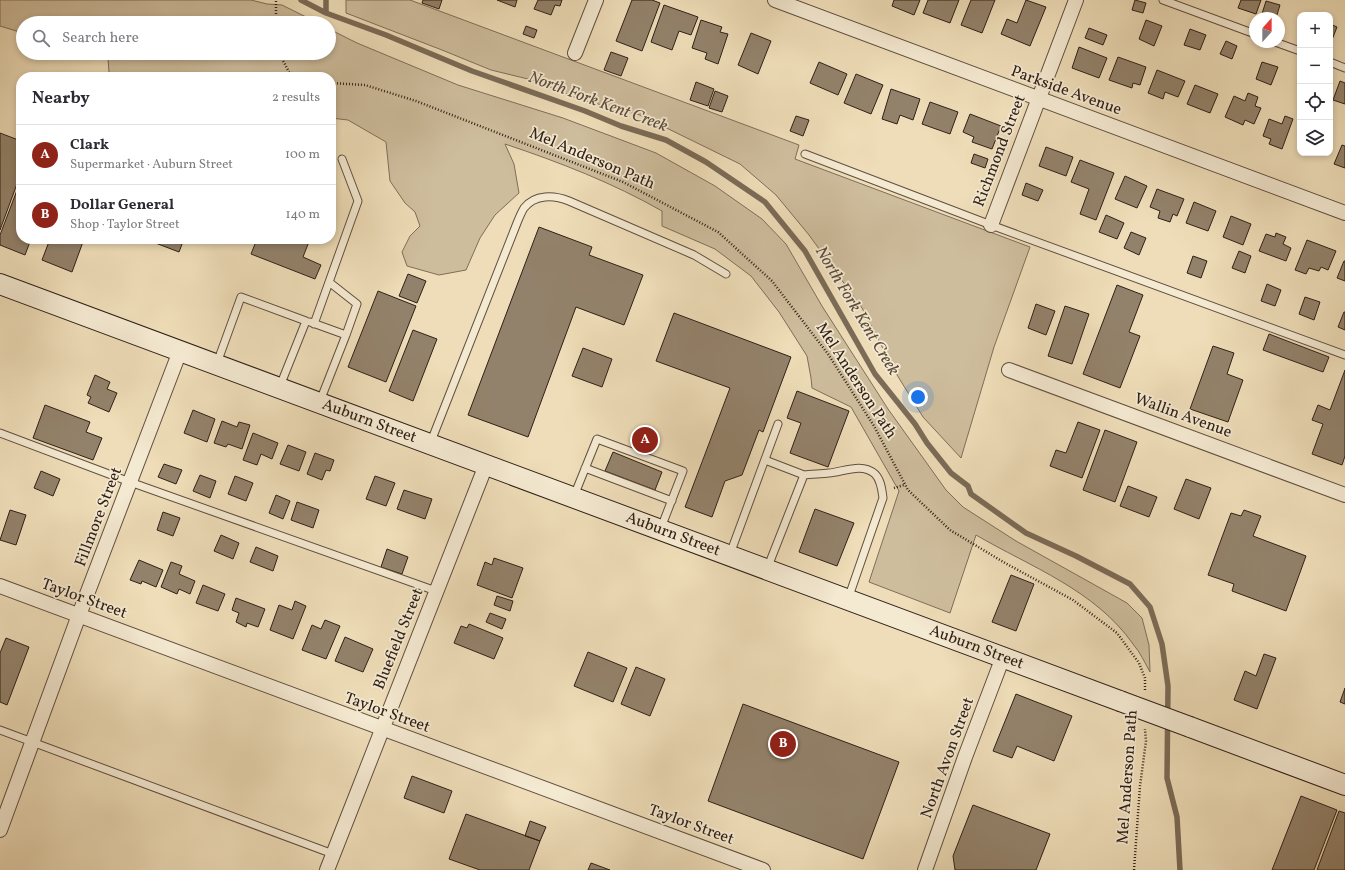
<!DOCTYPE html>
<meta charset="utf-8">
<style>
body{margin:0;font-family:Vollkorn,serif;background:#f2f2f3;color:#2b2b33}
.controls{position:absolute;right:12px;top:12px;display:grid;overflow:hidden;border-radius:8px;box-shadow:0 2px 6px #0003}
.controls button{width:36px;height:36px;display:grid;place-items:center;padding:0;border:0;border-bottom:1px solid #e1e1e2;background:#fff;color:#2b2b33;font:20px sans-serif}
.compass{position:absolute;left:1249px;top:12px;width:36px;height:36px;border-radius:50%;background:#fff;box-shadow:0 2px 6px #0003;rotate:21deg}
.you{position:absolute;left:918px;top:397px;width:14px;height:14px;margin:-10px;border:3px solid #fff;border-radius:50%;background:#1a73e8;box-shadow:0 0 0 6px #1a73e833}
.badge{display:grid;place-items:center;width:26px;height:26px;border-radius:50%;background:#8f2418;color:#fff;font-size:13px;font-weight:700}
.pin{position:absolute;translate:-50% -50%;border:2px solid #fff;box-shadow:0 1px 4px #0006}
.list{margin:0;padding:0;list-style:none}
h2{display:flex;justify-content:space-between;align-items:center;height:52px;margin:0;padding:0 16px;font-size:17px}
h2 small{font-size:13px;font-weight:400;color:#7c7c81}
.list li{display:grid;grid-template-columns:26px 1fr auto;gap:12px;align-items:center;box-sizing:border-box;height:60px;padding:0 16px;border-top:1px solid #e1e1e2}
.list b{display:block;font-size:15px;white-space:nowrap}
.list p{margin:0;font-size:13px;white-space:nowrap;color:#7c7c81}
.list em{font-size:13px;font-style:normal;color:#7c7c81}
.icon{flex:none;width:22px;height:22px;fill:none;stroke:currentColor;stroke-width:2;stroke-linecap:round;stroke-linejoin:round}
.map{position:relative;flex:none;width:1345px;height:870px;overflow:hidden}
.search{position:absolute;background:#fff;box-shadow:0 2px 6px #0003;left:16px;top:16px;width:320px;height:44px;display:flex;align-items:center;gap:10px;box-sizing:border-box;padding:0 14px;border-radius:22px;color:#7c7c81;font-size:15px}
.panel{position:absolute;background:#fff;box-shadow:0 2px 6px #0003;left:16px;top:72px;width:320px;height:172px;border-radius:16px}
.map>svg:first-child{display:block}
.green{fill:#cebd9d;stroke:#7f6e5a}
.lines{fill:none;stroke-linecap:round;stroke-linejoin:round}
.stream{stroke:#7b6b57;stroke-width:5.5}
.building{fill:#93826b;stroke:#302017}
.lane-casing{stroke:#604f3f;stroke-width:9}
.street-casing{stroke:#604f3f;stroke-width:16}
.secondary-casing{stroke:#302017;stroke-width:22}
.path{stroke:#302017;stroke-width:2.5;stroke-dasharray:1 2;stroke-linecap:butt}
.lane{stroke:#f4e9d1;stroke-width:7}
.street{stroke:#f4e9d1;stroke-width:14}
.secondary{stroke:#f4e9d1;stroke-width:20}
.secondary-bridge-casing{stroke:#302017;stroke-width:22;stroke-linecap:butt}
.secondary-bridge{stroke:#f4e9d1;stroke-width:20}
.labels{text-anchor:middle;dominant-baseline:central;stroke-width:3.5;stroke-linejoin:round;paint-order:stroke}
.street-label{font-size:16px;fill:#302017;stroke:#f4e9d1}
.water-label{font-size:17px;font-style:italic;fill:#5c4c3c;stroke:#f4e9d1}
</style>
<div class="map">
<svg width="1345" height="870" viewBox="0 0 1345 870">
<rect width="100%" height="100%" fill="#eeddb8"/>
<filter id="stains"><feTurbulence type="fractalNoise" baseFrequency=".005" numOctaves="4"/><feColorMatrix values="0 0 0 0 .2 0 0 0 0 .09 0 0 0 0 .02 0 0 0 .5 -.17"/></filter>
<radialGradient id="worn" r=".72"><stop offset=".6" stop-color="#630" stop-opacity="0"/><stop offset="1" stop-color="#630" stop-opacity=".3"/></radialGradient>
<path class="green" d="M0,0h251l16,4 15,1 36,18h-295v10l-23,-7z
M346,0h64l389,145 -4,14 235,88 -36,100 -33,111 -38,-41 -29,-47 -32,-62 -53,-73 -33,-40 -36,-31 -100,-49 -61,-16 -43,-18 -45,-11 -49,-20 -96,-37z
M329,29l28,14 101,42 105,33 93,35 59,33 47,33 24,25 36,62 66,103 58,81 17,17 53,34 111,62 15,15 7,27 1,27c-5,-9 -10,-20 -17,-28 -38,-54 -102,-77 -157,-109l-26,78 -81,-31 30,-91 -48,-84 -39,-19 -1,-10 -4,-22 -28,-44 -28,-36 -36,-27 -53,-23v-15c-49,-28 -103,-49 -157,-67l9,20 5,29 -24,22 -15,23 -14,32 -27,5 -32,-9 -5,-14 8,-16 10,-10 -5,-14 -10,-9 -15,-22 -4,-39 -38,-22 -17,-2v-41h-223l1,-5 -1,-13 -10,-6h231z"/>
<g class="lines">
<path class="stream" d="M301,0l25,13 60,22 86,36 113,40 36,15 45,14 40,22 59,40 40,49 70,123 40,50 12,19 24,30 17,13 3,8 55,39 50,23 54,28 20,23 12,37 6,42 -1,92 10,39 3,53
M326,13v-13"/>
</g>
<path class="building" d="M423,0h19l-3,9 -17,-6z
M497,0h20l-2,7z
M538,0h24l-2,6 -5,-1 -4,10 -17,-6z
M632,0h20l8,3 -18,48 -26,-10z
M894,0h26l-6,15 -22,-9z
M928,0h31l-9,23 -27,-10z
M971,0h24l-13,33 -21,-8z
M1026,0l20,7 -16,39 -29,-12 6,-15 10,4z
M1135,0l11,3 -3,10 -11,-3z
M1241,0h20l-5,14 -18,-6z
M1266,1l14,4 -4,13 -15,-1z
M664,5l34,12 -7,18 -12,-4 -7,19 -21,-8z
M701,20l21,7 -2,5 8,2 -10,30 -13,-5 2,-6 -15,-5z
M1146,20l16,6 -8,20 -15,-7z
M1330,24l7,3 -7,18z
M526,26l11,4 -3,8 -11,-4z
M1089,28l18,7 -4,10 -18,-7z
M1190,29l16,6 -6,15 -16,-5z
M751,33l20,8 -13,33 -20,-9z
M1226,41l11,5 -5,13 -12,-5z
M1079,47l28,11 -8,20 -27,-10z
M611,52l17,6 -7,18 -17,-6z
M1118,57l28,10 -6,18 -7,-2 -1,5 -23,-8z
M819,62l28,12 -9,21 -28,-12z
M1262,62l16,5 -7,18 -15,-6z
M1157,70l28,11 -7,16 -13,-5 -2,7 -15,-6z
M856,74l27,11 -12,29 -27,-11z
M1340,81l5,2v21l-12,-4z
M696,82l18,7 -6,17 -18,-6z
M1195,85l23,9 -8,19 -23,-9z
M891,89l29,10 -7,21 -13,-5 -3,9 -15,-5z
M715,91l13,5 -6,16 -13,-4z
M1248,93l10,4 -3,9 6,2 -7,16 -9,-4 -2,5 -18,-8 9,-21 11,5z
M930,102l28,10 -8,22 -28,-10z
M970,114l31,12 -9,23 -20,-7 2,-5 -11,-5z
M796,116l13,4 -6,16 -13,-5z
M1285,116l8,3 -11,30 -13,-5 2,-5 -8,-3 6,-17 13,5z
M0,133l21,8v32l-21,57z
M1342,145l3,1v22l-11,-4z
M1046,147l27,10 -7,19 -27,-10z
M974,154l14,5 -3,9 -14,-5z
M1080,160l34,13 -18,47 -16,-6 9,-25 -18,-7z
M1125,176l22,10 -10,22 -22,-9z
M1026,183l17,7 -5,11 -16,-6z
M19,185l2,1v53h10l-6,16 -25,-10v-10z
M1157,189l27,10 -7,17 -4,-2 -3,8 -12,-4 2,-7 -10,-4z
M1194,202l22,9 -8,20 -22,-8z
M1106,215l18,8 -7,16 -18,-7z
M1231,216l20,8 -8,21 -20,-8z
M539,227l53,20 -3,8 54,20 -19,50 -48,-18 -48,130 -60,-22z
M1131,232l15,6 -7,17 -15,-7z
M1276,233l10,4 -3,7 8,4 -5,13 -27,-10 7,-17 9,3z
M50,239h34l-12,33 -30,-12z
M145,239h39l-5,13z
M257,239h53l-7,18 18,8 -6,14 -64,-25z
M1307,240l29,11 -8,19 -7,-3 -2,4 -10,-3 -3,6 -11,-4z
M1239,251l12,5 -6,17 -13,-5z
M1193,256l14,5 -6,17 -14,-5z
M1344,261h1v20l-8,-3z
M408,274l18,7 -9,22 -18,-7z
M1267,284l14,6 -6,16 -14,-5z
M1117,285l26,10 -14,37 11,4 -20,52 -37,-14z
M378,291l38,15 -30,76 -38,-15z
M1305,297l15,5 -6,18 -15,-6z
M1036,304l19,7 -9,24 -18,-7z
M1065,306l24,8 -17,50 -24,-8z
M1344,312h1v18l-7,-3z
M674,313l117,44 -28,75 -4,-2 -17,45 -17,6 -13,36 -27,-10 45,-119 -74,-27z
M413,330l24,9 -24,62 -24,-10z
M1269,334l60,23 -6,15 -60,-22z
M1213,346l21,7 -7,21 16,6 -15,42 -38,-13z
M583,348l29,11 -10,28 -30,-11z
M1345,370v86l-3,9 -30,-11 11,-30 -11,-4 6,-15 12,5z
M95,375l15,7 -3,7 10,4 -8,19 -21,-9 3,-6 -4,-2z
M797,391l52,20 -21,56 -38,-14 11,-30 -14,-5z
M45,405l45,17 -4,10 16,6 -9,22 -60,-22z
M193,410l22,9 -8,23 -23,-9z
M222,421l15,6 2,-5 11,3 -8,24 -14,-5 -2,3 -12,-4z
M1078,422l22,8 -18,48 -32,-12 6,-16 10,3z
M639,429l19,7 -6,15 -19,-7z
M1105,430l32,12 -22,60 -32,-12z
M253,433l25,10 -6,16 -11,-5 -4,11 -14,-5z
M288,445l18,7 -7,19 -19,-7z
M613,452l49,20 -7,18 -50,-19z
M315,453l19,7 -4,11 -4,-1 -4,10 -15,-6z
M164,464l18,6 -6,14 -18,-7z
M41,471l19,8 -7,17 -19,-8z
M200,475l16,6 -6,17 -17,-7z
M235,476l18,7 -7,18 -18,-7z
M375,476l20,7 -9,23 -20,-7z
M1186,479l25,9 -12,31 -25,-10z
M1128,486l29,11 -8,20 -29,-11z
M404,490l28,9 -7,20 -28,-10z
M276,495l14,6 -7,18 -14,-6z
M297,502l22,8 -6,18 -22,-8z
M815,509l39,14 -17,43 -38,-14z
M10,510l16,5 -10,30 -16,-5z
M1244,510l17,6 -8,20 53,20 -20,55 -54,-20 2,-7 -26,-9 23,-62 10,3z
M163,512l17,6 -7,18 -16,-6z
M221,535l18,8 -6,16 -19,-8z
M256,547l22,9 -5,15 -23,-9z
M387,549l21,8 -6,17 -21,-7z
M494,558l29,10 -11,30 -35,-13 8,-23 7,3z
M139,560l24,10 -7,17 -14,-6 -1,3 -11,-4z
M171,562l11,4 -3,8 16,7 -5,13 -11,-5 -2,5 -16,-7z
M1011,575l23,9 -18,47 -24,-9z
M203,585l22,9 -7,17 -22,-8z
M497,596l16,5 -3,10 -16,-6z
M236,598l29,11 -7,18 -11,-4 -1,4 -10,-5 3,-9 -7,-3z
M295,601l11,5 -13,33 -23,-9 9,-25 13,5z
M490,613l16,6 -4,10 -16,-7z
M325,620l15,6 -14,33 -24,-9 10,-25 9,4z
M469,624l34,14 -9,21 -40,-16 7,-17 6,2z
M345,637l28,12 -10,23 -28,-11z
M6,638l23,9 -22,58 -7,-3v-49z
M588,652l39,16 -14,34 -39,-16z
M1264,654l12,4 -19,51 -23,-9 11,-29 11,5z
M636,667l29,12 -15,37 -29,-12z
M1345,688v16l-5,-2z
M1016,694l56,22 -18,45 -37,-15 -5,12 -19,-7z
M743,704l156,58 -36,97 -155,-58z
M412,776l40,15 -8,22 -40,-15z
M1301,796l36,14 -23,60h-42z
M973,805l77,29 -14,36h-81l-2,-14z
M1339,811l6,2v57h-28z
M466,814l74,27 -11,29h-49l-31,-11z
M530,821l16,6 -6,14 -15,-5z
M591,863l19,7h-22z"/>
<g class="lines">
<defs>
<path id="lane" d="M1163,0l92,34
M1275,42l25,9
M1330,62l15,6
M805,154l186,71 354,130
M329,282l28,22 -11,31
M310,322l36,13 -26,66
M314,324l44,-123 -16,-42
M217,363l24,-66 65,24 -26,65
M0,433l130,49 306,109
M430,444l87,-221c2,-5 4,-10 7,-15 11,-14 30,-13 45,-7l125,54 32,19
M765,460l39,15 -37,94
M585,468l87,33
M804,475c8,-1 17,-1 25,-2 14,-1 33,-11 46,1 6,6 7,16 8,24l-35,101
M574,496l23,-57 86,32 -22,57
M730,554l48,-130
M0,730l333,124"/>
<path id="street" d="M775,0l570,213
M575,53l21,-53
M991,225l85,-225
M1009,370l336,125
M0,586l763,284
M0,830l79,-215 101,-264
M327,870l159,-405
M925,870l40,-113 38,-100"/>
<g id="secondary">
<path id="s1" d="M0,284l1120,417"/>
<path d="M1190,727l155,58"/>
</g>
</defs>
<use href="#lane" class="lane-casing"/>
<use href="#street" class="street-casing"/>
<use href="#secondary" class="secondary-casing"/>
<path class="path" d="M276,23v-23
M279,53l10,19 13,5
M331,83l34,2 51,16 207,81 95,50 54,49 56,73 46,72 34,64 42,40 55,33 68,37 44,33 22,30 6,15v12
M894,488l10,-3
M1134,870l6,-84 6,-45 -1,-12"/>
<use href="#lane" class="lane"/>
<use href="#street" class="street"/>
<use href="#secondary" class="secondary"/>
<defs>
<path id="secondary-bridge" d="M1120,701l70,26"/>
</defs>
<use href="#secondary-bridge" class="secondary-bridge-casing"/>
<use href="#secondary-bridge" class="secondary-bridge"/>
</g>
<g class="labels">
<g class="street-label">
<text transform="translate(1066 91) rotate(20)">Parkside Avenue</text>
<text transform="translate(1000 151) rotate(-69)">Richmond Street</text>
<text transform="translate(592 159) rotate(23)">Mel Anderson Path</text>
<text transform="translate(856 381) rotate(57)">Mel Anderson Path</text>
<text transform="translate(1183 416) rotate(20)">Wallin Avenue</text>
<text stroke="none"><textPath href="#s1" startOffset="394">Auburn Street</textPath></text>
<text transform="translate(99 517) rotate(-69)">Fillmore Street</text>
<text stroke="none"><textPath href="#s1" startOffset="718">Auburn Street</textPath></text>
<text transform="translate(84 599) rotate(20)">Taylor Street</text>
<text transform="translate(399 639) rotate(-68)">Bluefield Street</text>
<text stroke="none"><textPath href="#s1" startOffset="1042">Auburn Street</textPath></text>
<text transform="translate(387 713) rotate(20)">Taylor Street</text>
<text transform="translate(948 758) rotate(-70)">North Avon Street</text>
<text transform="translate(1128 777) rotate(-86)">Mel Anderson Path</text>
<text transform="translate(691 825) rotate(20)">Taylor Street</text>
</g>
<g class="water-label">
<text transform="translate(598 102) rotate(20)">North Fork Kent Creek</text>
<text transform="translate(857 311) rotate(59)">North Fork Kent Creek</text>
</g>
</g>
<rect width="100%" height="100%" filter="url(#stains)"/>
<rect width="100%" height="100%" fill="url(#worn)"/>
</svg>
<div class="controls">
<button>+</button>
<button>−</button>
<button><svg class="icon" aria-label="locate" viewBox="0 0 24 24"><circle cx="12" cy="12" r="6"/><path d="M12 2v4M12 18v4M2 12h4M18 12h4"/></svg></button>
<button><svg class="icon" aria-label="layers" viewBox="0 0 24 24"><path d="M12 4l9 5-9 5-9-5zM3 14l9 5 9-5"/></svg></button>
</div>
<svg class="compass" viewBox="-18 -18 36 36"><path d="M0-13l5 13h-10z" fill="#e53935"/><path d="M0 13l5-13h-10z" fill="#7c7c81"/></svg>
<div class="you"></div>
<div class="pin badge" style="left:645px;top:440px">A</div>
<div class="pin badge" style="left:783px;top:744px">B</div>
<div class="search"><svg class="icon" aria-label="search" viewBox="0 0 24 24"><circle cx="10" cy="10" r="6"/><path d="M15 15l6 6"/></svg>Search here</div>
<section class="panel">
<h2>Nearby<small>2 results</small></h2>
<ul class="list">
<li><span class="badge">A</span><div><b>Clark</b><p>Supermarket · Auburn Street</p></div><em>100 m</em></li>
<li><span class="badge">B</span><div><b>Dollar General</b><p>Shop · Taylor Street</p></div><em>140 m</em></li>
</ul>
</section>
</div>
